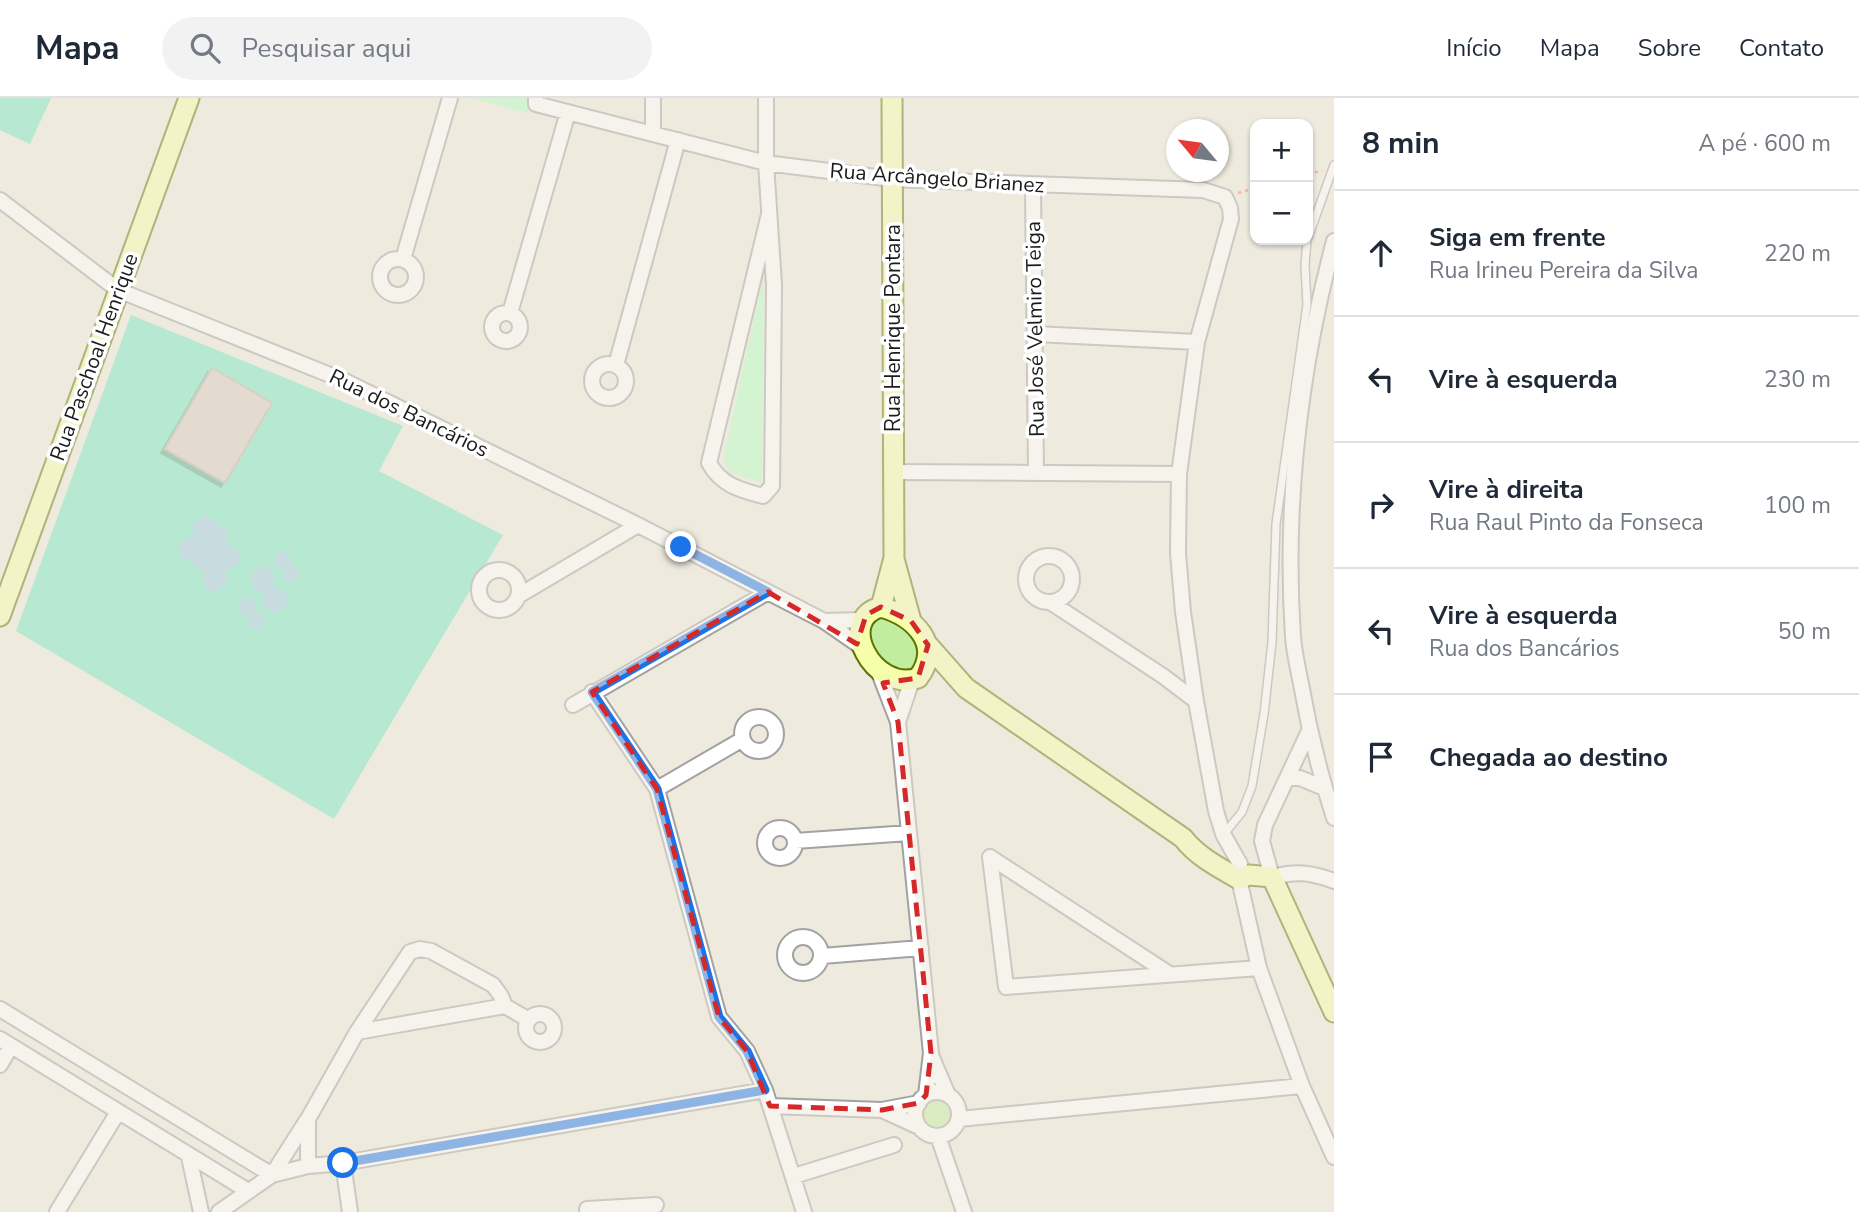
<!DOCTYPE html>
<html lang="pt">
<meta charset="utf-8">
<style>
body{margin:0;font-family:"Nunito Sans",sans-serif;background:#f2f2f3;color:#1f2937}
.controls{position:absolute;right:21px;top:21px;display:grid;overflow:hidden;border-radius:14px;box-shadow:0 2px 5px #0004}
.controls button{width:63px;height:63px;display:grid;place-items:center;padding:0;border:0;border-bottom:2px solid #e0e1e3;background:#fff;color:#1f2937;font:35px sans-serif}
.compass{position:absolute;left:1166px;top:21px;width:63px;height:63px;border-radius:50%;background:#fff;box-shadow:0 2px 5px #0004;rotate:299deg}
.stop{position:absolute;width:21px;height:21px;margin:-16px;border:5px solid #1a73e8;border-radius:50%;background:#fff}
.stop.end{background:#1a73e8;border-color:#fff;box-shadow:0 2px 7px #0008}
.list{margin:0;padding:0;list-style:none}
h2{display:flex;justify-content:space-between;align-items:center;height:91px;margin:0;padding:0 28px;font-size:30px}
h2 small{font-size:23px;font-weight:400;color:#747a83}
.list li{display:grid;grid-template-columns:46px 1fr auto;gap:21px;align-items:center;box-sizing:border-box;height:126px;padding:0 28px;border-top:2px solid #e0e1e3}
.list b{display:block;font-size:26px;white-space:nowrap}
.list p{margin:0;font-size:23px;white-space:nowrap;color:#747a83}
.list em{font-size:23px;font-style:normal;color:#747a83}
.icon{flex:none;width:38px;height:38px;fill:none;stroke:currentColor;stroke-width:2;stroke-linecap:round;stroke-linejoin:round}
.map{position:relative;flex:none;width:1334px;height:1114px;overflow:hidden}
header{display:flex;align-items:center;gap:42px;box-sizing:border-box;height:98px;padding:0 35px;background:#fff;border-bottom:2px solid #e0e1e3}
header strong{font-size:33px}
nav{display:flex;gap:38px;margin-inline-start:auto;font-size:24px}
.search{width:490px;height:63px;background:#f2f2f3;display:flex;align-items:center;gap:18px;box-sizing:border-box;padding:0 24px;border-radius:38px;color:#747a83;font-size:26px}
main{display:flex}
aside{flex:1;background:#fff}
.map>svg:first-child{display:block}
.grass{fill:#c0ee9e}
.park{fill:#b4ffc0}
.pitch{fill:#73e6c2}
.water{fill:#9acbe1}
.building{fill:#d5cabf;stroke:#c1b0a0;stroke-width:2;filter:url(#shadow)}
.lines{fill:none;stroke-linecap:round;stroke-linejoin:round}
.lane-casing{stroke:#a2a2a2;stroke-width:10}
.street-casing{stroke:#a2a2a2;stroke-width:18}
.secondary-casing{stroke:#5f7300;stroke-width:23}
.path{stroke:#ff7a5e;stroke-width:2.5;stroke-dasharray:3.5 3.5;stroke-linecap:butt}
.lane{stroke:#fff;stroke-width:7}
.street{stroke:#fff;stroke-width:14}
.secondary{stroke:#f5ffab;stroke-width:19}
.route{stroke:#1a73e8;stroke-width:9}
.marked{fill:none;stroke:#d62828;stroke-width:5;stroke-dasharray:14 9;stroke-linejoin:round}
.labels{text-anchor:middle;dominant-baseline:central;stroke-width:7;stroke-linejoin:round;paint-order:stroke}
.street-label{font-size:21px;fill:#1b1b1b;stroke:#fff}
</style>
<header>
<strong>Mapa</strong>
<div class="search"><svg class="icon" aria-label="search" viewBox="0 0 24 24"><circle cx="10" cy="10" r="6"/><path d="M15 15l6 6"/></svg>Pesquisar aqui</div>
<nav><a>Início</a><a>Mapa</a><a>Sobre</a><a>Contato</a></nav>
</header>
<main>
<div class="map">
<svg width="1334" height="1114" viewBox="0 0 1334 1114">
<defs>
<filter id="shadow"><feDropShadow dx="-4" dy="4" stdDeviation="0" flood-color="#0004"/></filter>
</defs>
<rect width="100%" height="100%" fill="#eeeade"/>
<path class="grass" d="M878,518l23,5 21,29 -4,19 -28,2 -21,-29 2,-20z
M922 1016a16 16 0 1 1 32 0a16 16 0 1 1-32 0Z"/>
<path class="park" d="M472,0h57v16z
M764,175l-2,210 -33,-11 -6,-13z"/>
<path class="pitch" d="M0,0h51l-21,46 -30,-14z
M131,217l272,111 -24,45 124,64 -169,284 -318,-188z"/>
<path class="water" d="M205,417l22,15v15l12,6v13l-13,7 1,12 -13,10 -11,-7v-16l-23,-14 -2,-11 15,-10v-11z
M282,453l7,3 1,10 9,5 -1,10 -7,3 -8,-4v-9l-9,-5 2,-10z
M263,468l11,6v14l14,9 -2,12 -11,6 -11,-7v-12l-13,-8v-14z
M248,499l8,4v10l8,5 -1,8 -6,5 -9,-4 1,-8 -9,-6v-11z"/>
<path class="building" d="M212,270l60,35 -47,80 -60,-34z"/>
<g class="lines">
<defs>
<path id="lane" d="M1308,140l26,-73
M1224,736l18,-22 10,-26 12,-72 8,-72 4,-118 31,-219 -2,-40 2,-25"/>
<path id="street" d="M536,0v6l230,59 126,16 311,11 22,7 5,11 1,11 -34,123 -18,132 -1,79 5,59 13,89 20,110 7,23 17,30
M766,0v65l8,122 -2,201 -9,10c-23,-6 -42,-11 -54,-33l60,-249
M653,36v-36
M1033,87l3,288
M0,102l118,90 227,91 293,144 186,96 39,27
M1334,143c-34,129 -50,262 -41,396 1,15 5,31 8,47 8,46 19,90 33,134
M403,161l47,-161
M380 179a18 18 0 1 1 36 0a18 18 0 1 1-36 0Z
M492 229a14 14 0 1 1 28 0a14 14 0 1 1-28 0Z
M510,215l58,-201
M1035,236l162,8
M592 283a17 17 0 1 1 34 0a17 17 0 1 1-34 0Z
M616,267l62,-225
M895,374l284,2
M1026 481a23 23 0 1 1 46 0a23 23 0 1 1-46 0Z
M479 492a20 20 0 1 1 40 0a20 20 0 1 1-40 0Z
M518,498l120,-71
M1050,504l113,74 33,25
M824,523l39,-1
M878,572l20,52 33,331 -5,42
M592,594l65,97 62,228 28,34 18,39 39,122
M573,607l195,-113
M742 636a17 17 0 1 1 34 0a17 17 0 1 1-34 0Z
M898,624l14,-42
M1309,633l-44,94 -3,16 10,36c24,-6 38,-5 62,4
M1288,680h12l24,10
M657,691l86,-50
M765 745a15 15 0 1 1 30 0a15 15 0 1 1-30 0Z
M795,743l114,-8
M990,759l16,130 253,-19
M990,759l178,116
M1239,781l20,89 43,118 32,71
M785 857a18 18 0 1 1 36 0a18 18 0 1 1-36 0Z
M822,858l99,-8
M0,911l272,166 35,-55
M526 930a14 14 0 1 1 28 0a14 14 0 1 1-28 0Z
M357,934l148,-26
M0,941l248,152
M931,957l17,40
M0,967l11,-19
M915 1016a22 22 0 1 1 44 0a22 22 0 1 1-44 0Z
M770,1008l112,4 37,-7
M882,1012l37,17
M959,1021l343,-33
M938,1038l26,76
M189,1059l12,55
M343,1065l7,49
M308,1068v-47l49,-87 53,-80 10,-3 11,2 62,34 8,11 4,10 24,14
M794,1078l100,-31
M57,1114l61,-100
M219,1114l53,-37 36,-9 35,-3 422,-73
M589,1114l-2,-3 69,-4"/>
<path id="secondary" d="M894,461l17,62
M881,509l13,-49 -2,-460
M881,509c32,9 63,37 37,71 -45,15 -83,-59 -37,-71z
M0,518l189,-518
M928,547l38,43 217,150c15,19 35,29 56,41l10,-4 23,2 62,135"/>
</defs>
<use href="#lane" class="lane-casing"/>
<use href="#street" class="street-casing"/>
<use href="#secondary" class="secondary-casing"/>
<path class="path" d="M1308,76l14,-3
M1238,95l17,-5"/>
<use href="#lane" class="lane"/>
<use href="#street" class="street"/>
<use href="#secondary" class="secondary"/>
</g>
<g class="lines">
<path class="route" d="M343,1065l422,-73 -18,-39 -28,-34 -62,-228 -65,-97 176,-100 -87,-45"/>
</g>
<path d="M0 0H1334V1114H0ZM768,494l89,52 9,-29 15,-8 30,14 17,24 -10,33 -35,5 15,39 33,331 -5,42 -7,8 -37,7 -112,-4 -23,-55 -28,-34 -62,-228 -65,-97z" fill="#eeeade" fill-opacity=".55" fill-rule="evenodd"/>
<path class="marked" d="M768,494l89,52 9,-29 15,-8 30,14 17,24 -10,33 -35,5 15,39 33,331 -5,42 -7,8 -37,7 -112,-4 -23,-55 -28,-34 -62,-228 -65,-97z"/>
<g class="labels">
<g class="street-label">
<text transform="translate(937 80) rotate(4)">Rua Arcângelo Brianez</text>
<text transform="translate(893 230) rotate(-90)">Rua Henrique Pontara</text>
<text transform="translate(1035 231) rotate(-91)">Rua José Velmiro Teiga</text>
<text transform="translate(94 259) rotate(-70)">Rua Paschoal Henrique</text>
<text transform="translate(409 315) rotate(26)">Rua dos Bancários</text>
</g>
</g>
</svg>
<div class="controls">
<button>+</button>
<button>−</button>
</div>
<svg class="compass" viewBox="-18 -18 36 36"><path d="M0-13l5 13h-10z" fill="#e53935"/><path d="M0 13l5-13h-10z" fill="#747a83"/></svg>
<div class="stop" style="left:343px;top:1065px"></div>
<div class="stop end" style="left:681px;top:449px"></div>
</div>
<aside>
<h2>8 min<small>A pé · 600 m</small></h2>
<ul class="list">
<li><svg class="icon" aria-label="ahead" viewBox="0 0 24 24"><path d="M12 20V5M6 11l6-6 6 6"/></svg><div><b>Siga em frente</b><p>Rua Irineu Pereira da Silva</p></div><em>220 m</em></li>
<li><svg class="icon" aria-label="left" viewBox="0 0 24 24"><path d="M17 20v-9H6M10 6l-5 5 5 5"/></svg><div><b>Vire à esquerda</b></div><em>230 m</em></li>
<li><svg class="icon" aria-label="right" viewBox="0 0 24 24"><path d="M7 20v-9h11M14 6l5 5-5 5"/></svg><div><b>Vire à direita</b><p>Rua Raul Pinto da Fonseca</p></div><em>100 m</em></li>
<li><svg class="icon" aria-label="left" viewBox="0 0 24 24"><path d="M17 20v-9H6M10 6l-5 5 5 5"/></svg><div><b>Vire à esquerda</b><p>Rua dos Bancários</p></div><em>50 m</em></li>
<li><svg class="icon" aria-label="arrive" viewBox="0 0 24 24"><path d="M6 21V4h12l-3 4 3 4H6"/></svg><div><b>Chegada ao destino</b></div></li>
</ul>
</aside>
</main>
